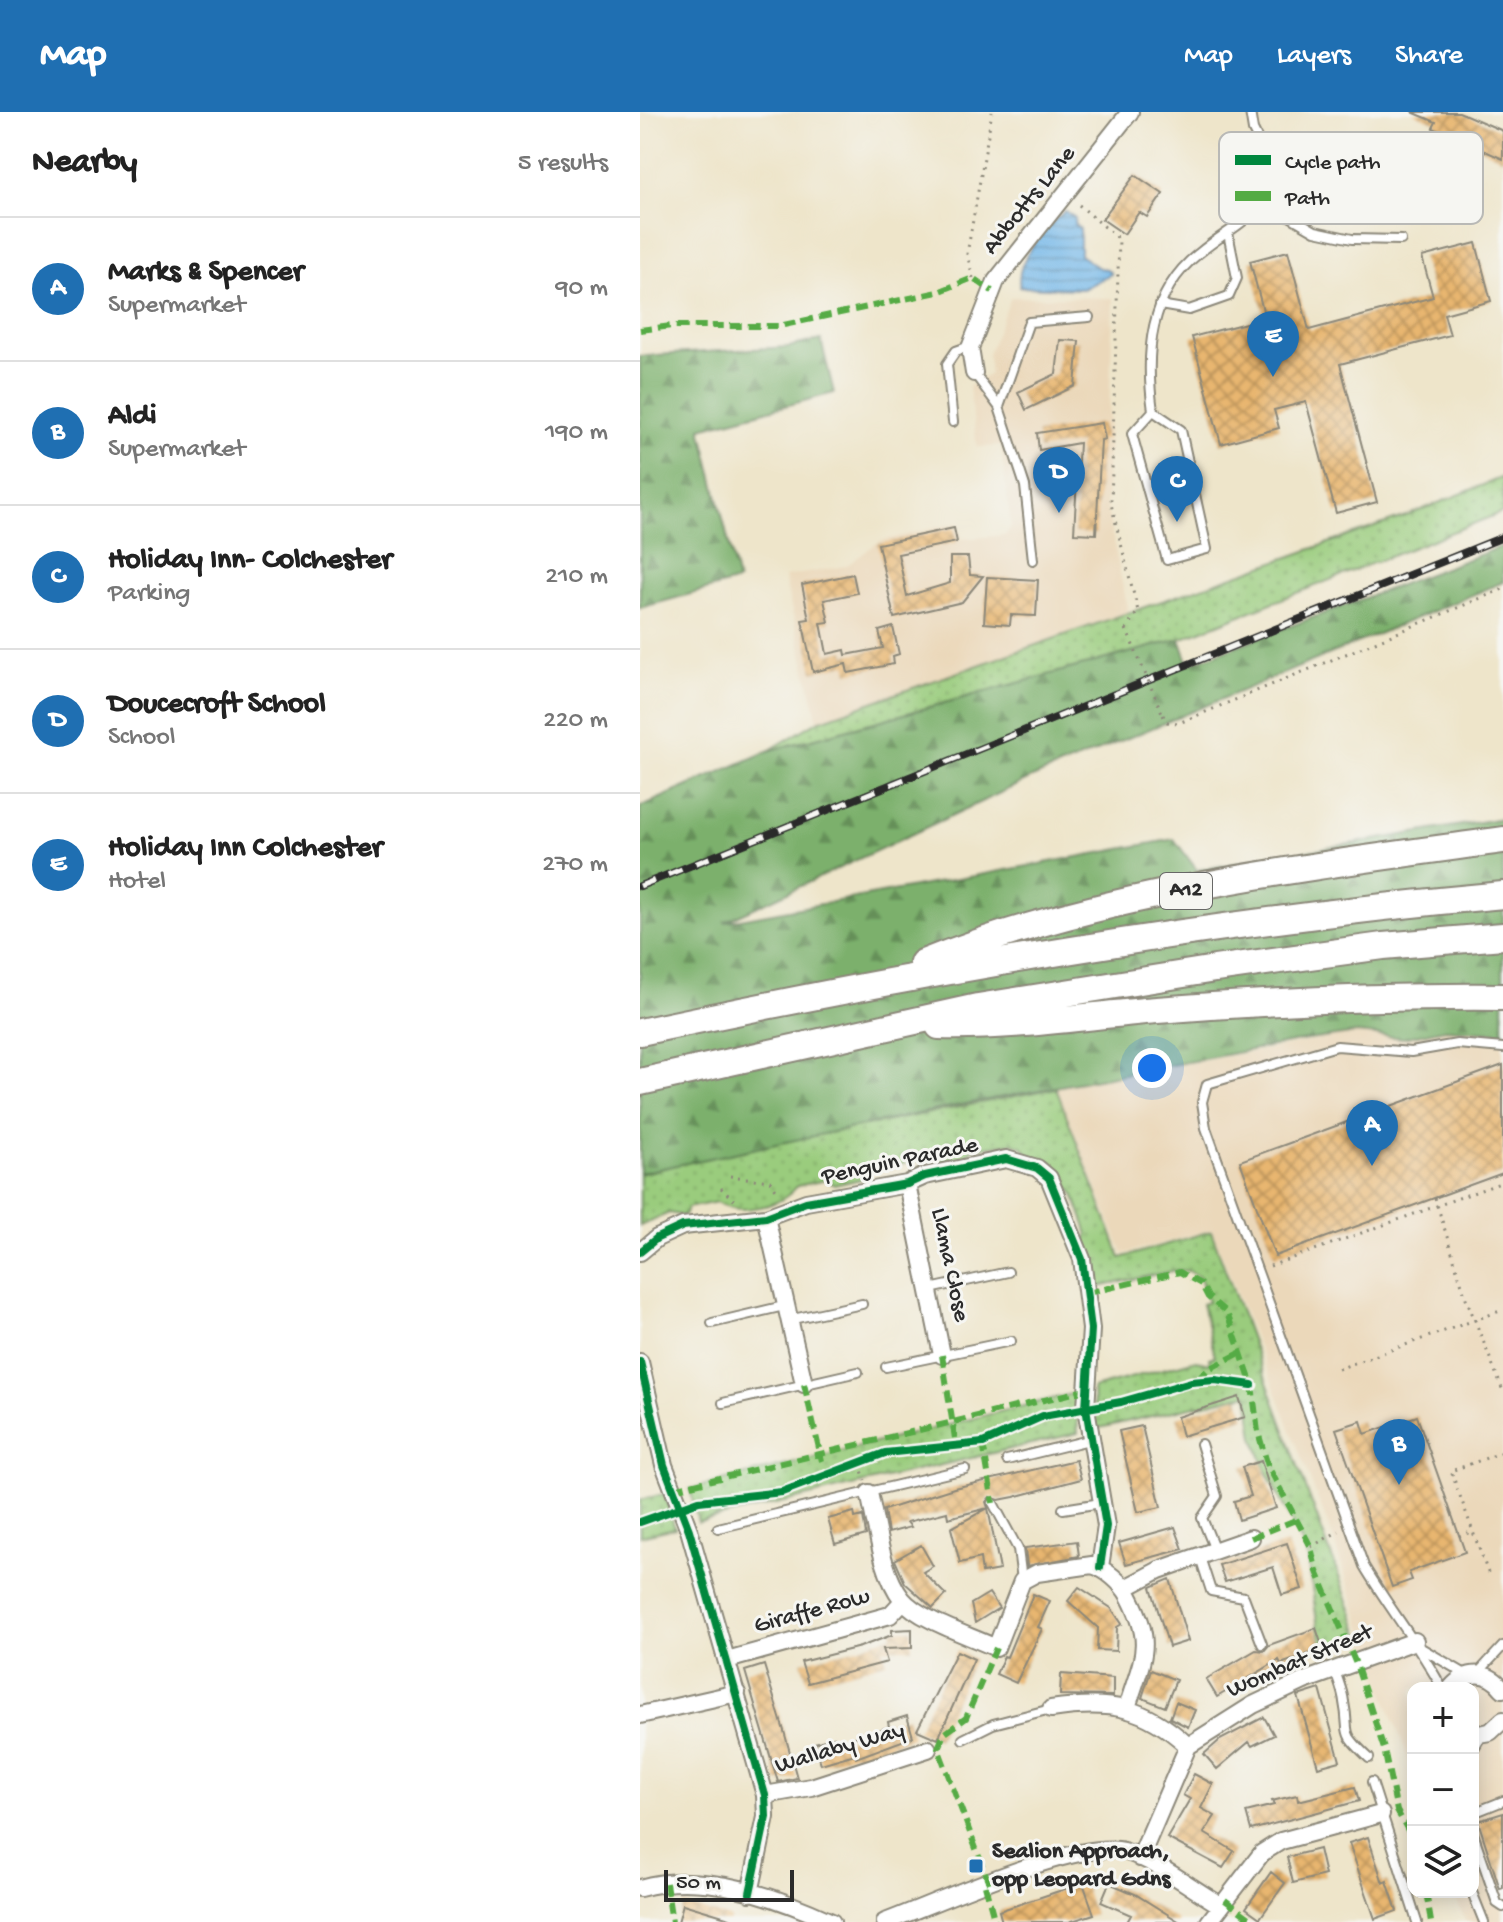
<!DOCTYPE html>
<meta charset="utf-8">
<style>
body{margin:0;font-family:"Gochi Hand",sans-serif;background:#f6f6f6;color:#222}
.controls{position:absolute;right:24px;bottom:24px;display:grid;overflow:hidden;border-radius:16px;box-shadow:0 4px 20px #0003}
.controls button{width:72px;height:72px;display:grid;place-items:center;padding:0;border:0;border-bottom:2px solid #e0e0e0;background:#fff;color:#222;font:40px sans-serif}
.scale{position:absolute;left:24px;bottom:20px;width:130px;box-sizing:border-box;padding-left:8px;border:4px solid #2b2b2b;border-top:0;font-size:22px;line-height:28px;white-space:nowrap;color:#2b2b2b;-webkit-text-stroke:6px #f6f6f2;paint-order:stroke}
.you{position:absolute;left:512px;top:956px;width:28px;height:28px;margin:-20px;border:6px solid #fff;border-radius:50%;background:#1a73e8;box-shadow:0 0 0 12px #1a73e833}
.badge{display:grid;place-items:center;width:52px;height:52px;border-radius:50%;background:#1f6fb2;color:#fff;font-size:26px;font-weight:700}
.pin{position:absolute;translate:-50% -66px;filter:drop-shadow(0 2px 4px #0008)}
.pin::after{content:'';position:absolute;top:42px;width:28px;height:24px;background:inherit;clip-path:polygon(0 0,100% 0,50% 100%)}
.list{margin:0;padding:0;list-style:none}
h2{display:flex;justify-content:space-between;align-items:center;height:104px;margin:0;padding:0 32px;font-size:34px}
h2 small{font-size:26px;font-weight:400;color:#767676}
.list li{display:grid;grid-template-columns:52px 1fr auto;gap:24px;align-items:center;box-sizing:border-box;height:144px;padding:0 32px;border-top:2px solid #e0e0e0}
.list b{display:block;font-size:30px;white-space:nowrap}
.list p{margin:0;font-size:26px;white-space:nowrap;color:#767676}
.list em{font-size:26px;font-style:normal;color:#767676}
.icon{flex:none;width:44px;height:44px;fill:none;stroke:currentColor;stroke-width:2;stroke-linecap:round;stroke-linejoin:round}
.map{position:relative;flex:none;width:863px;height:1810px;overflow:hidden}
header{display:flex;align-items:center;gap:48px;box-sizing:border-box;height:112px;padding:0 40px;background:#1f6fb2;color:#fff}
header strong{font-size:38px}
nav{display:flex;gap:44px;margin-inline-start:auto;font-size:28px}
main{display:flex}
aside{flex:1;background:#fff}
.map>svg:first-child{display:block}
.built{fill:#ebd8ba}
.grass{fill:url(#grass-dots);stroke:#627c54;stroke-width:2}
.forest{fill:url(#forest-firs);stroke:#536e4c;stroke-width:2}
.water{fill:url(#water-rules);stroke:#4e708a;stroke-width:2}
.building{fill:url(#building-cross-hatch)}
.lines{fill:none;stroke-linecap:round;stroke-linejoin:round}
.service-casing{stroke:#8c887a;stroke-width:12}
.minor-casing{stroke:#8c887a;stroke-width:20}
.trunk-casing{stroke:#8c887a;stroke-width:30}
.path{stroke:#8c887a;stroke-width:3;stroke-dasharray:2 6;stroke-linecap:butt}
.service{stroke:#fff;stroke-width:8}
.minor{stroke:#fff;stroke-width:16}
.trunk{stroke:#fff;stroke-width:26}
.rail-casing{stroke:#2b2b2b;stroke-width:8}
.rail{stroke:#f6f6f2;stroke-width:5;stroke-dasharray:15;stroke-linecap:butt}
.path-bridge{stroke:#8c887a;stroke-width:3;stroke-dasharray:2 6;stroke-linecap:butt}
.quiet{stroke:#54ab44;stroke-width:6;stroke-dasharray:12 6;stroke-linecap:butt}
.cycleway-casing{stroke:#f6f6f2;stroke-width:13}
.cycleway{stroke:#00873e;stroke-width:8}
.poi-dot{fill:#1f6fb2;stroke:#f6f6f2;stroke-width:3}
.labels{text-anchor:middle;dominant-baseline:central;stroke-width:6;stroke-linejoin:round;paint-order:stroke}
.shield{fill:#f6f6f2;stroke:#686867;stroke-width:2}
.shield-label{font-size:22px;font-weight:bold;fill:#2b2b2b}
.street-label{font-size:24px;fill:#2b2b2b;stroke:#f6f6f2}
.poi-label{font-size:24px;font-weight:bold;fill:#2b2b2b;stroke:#f6f6f2;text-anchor:start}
.key{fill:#f6f6f2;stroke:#b9b9b6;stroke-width:2}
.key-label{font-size:22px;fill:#2b2b2b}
</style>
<header>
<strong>Map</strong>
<nav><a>Map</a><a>Layers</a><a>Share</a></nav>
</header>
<main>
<aside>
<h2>Nearby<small>5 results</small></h2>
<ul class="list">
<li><span class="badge">A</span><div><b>Marks &amp; Spencer</b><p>Supermarket</p></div><em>90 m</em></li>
<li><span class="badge">B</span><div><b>Aldi</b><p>Supermarket</p></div><em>190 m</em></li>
<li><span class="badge">C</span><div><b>Holiday Inn- Colchester</b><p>Parking</p></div><em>210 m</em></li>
<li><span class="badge">D</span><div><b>Doucecroft School</b><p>School</p></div><em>220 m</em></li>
<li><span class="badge">E</span><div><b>Holiday Inn Colchester</b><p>Hotel</p></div><em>270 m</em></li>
</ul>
</aside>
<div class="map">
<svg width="863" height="1810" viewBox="0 0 863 1810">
<defs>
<pattern id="grass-dots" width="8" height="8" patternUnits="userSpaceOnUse" patternTransform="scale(2)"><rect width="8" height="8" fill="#9acc7d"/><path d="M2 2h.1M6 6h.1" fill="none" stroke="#85af6c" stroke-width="1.8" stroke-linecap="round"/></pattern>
<pattern id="forest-firs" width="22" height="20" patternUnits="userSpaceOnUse" patternTransform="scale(2)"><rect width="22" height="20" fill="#7bb06c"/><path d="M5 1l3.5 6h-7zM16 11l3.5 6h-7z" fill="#658f59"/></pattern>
<pattern id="water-rules" width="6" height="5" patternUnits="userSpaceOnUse" patternTransform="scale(2)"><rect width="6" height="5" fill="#71b6e8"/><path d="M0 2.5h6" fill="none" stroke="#5d94bc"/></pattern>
<pattern id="building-cross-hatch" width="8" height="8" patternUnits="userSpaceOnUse" patternTransform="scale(2)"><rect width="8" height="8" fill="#e8b66f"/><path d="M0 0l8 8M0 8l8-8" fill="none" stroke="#bc945b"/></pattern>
</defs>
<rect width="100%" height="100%" fill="#f6f6f2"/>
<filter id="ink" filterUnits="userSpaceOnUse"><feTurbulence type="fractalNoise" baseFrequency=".0125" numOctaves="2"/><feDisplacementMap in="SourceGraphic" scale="16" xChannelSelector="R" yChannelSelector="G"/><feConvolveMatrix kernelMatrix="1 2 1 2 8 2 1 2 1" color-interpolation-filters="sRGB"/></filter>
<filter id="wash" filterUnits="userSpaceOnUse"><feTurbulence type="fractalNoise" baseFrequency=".006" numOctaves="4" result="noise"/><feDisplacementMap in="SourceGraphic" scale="32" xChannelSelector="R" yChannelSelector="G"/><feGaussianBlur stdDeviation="1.8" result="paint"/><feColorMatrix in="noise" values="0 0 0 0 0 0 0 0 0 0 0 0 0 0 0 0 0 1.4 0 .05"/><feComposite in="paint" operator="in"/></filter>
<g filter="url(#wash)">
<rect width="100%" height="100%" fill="#eee5ca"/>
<path class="built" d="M371,185l102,1 -7,206 22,108 -310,109 -34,-144 62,-11 34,-25 77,-18 5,16 44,-4 5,-8 -10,-81 -24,1 -8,-60 21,-13 -2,-20z
M805,917l58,4v889h-37l-7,-17 -12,-13h26v-204h-60v83l-36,-97 -45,-139 -120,-306 -89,25 -67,-166 301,-55 46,5z"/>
<path class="grass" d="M863,365v35l-323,127 -412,112 50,-30 588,-205z
M416,976l65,170 90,-27 151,408 -36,14 -8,-25 -11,-75 -40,-80 -13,-36 -6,-43 -153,35 -2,-41 103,-28 14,3 -1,-5 6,-2 -13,-52 6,-2 -8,-24 -11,-7 -12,-1 -83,18 1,-12 -10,-32 3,-10 -14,-40 -22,-32c-14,0 -23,-5 -30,-16l-10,-3 -40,6 -5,9 -27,5 -10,-5 -61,13 -8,8 -27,6 -8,-5 -29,6c-15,21 -58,30 -80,16l-30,6 -3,8 -15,-3 -29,13v-52l77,-19z
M435,1281l3,40 -380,89 -8,-33z
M24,1382l11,34 -35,8v-36z"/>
<path class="forest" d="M181,228l13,53 -133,35 37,153 -98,27v-252l148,-9z
M863,434v36l-471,196 -308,144 450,-83 23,31 306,-52v215l-58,-4 -42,9 -46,-5 -63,9 -334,63 -320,68v-366l128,-56 412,-112 9,25z"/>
<path class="water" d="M425,99l10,7 -1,6 6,5v26l19,13 8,1 4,5 -28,15 -63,-2c-6,-27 27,-60 45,-76z"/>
<g id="blocks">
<path class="building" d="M772,0h47l44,19v28l-70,-31 3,-6z
M495,63l28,19 -16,23 -8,-5 -15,22 -22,-15z
M836,131l15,58 -47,13 6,21 -110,29 37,138 -41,11 -30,-111 -32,8 5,18 -58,16 -29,-107 73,-19 -15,-57 38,-10 21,79 124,-33 -11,-40z
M420,228l19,1 -4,45 -49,24 -8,-18 38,-18z
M462,311l3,16 -4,1 -5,94 -22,-1 5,-90 -40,7 -2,-17z
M314,416l3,14 -59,12 9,42 43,-13v-26h18l2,18 13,1 -21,26 -68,16 -16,-74z
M213,462l4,19 -33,7 5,22 -8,1 6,31 18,-4 1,5 37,-7 -4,-17 14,-4 6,27 -6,2 1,8 -46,9 -2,-9 -33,8 -11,-52 7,-1 -7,-34z
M347,465l51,3 -2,36 -25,-1 -1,10 -26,-2z
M863,953v108l-228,83 -35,-95z
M599,1285l6,20 -63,19 -5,-19z
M777,1304l48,136 -56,20 3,8 -20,7 -56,-158 25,-8 4,13z
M502,1314l19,81 -23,5 -19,-81z
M436,1348l5,19 -67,18 -15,3 -9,-3 -4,5 2,6 -40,10 -1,-6 -40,10 4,5 -23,6 -4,-23 70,-22z
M621,1349l15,47 -37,12 -5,-19 17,-5 -9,-29z
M348,1396l12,62 -18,3 -2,-15 -20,5 -9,-35z
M214,1400l1,6 8,-2 3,19 -31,9 -7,-25z
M535,1415l8,22 -57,15 -7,-21z
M437,1429l2,15 -52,10 -2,-18z
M647,1431l15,46 -20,6 -9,-28 -48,15 -6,-17z
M281,1433l12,21 -10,6 23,23 -13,13 -28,-25 -10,-23z
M530,1467l18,62 -19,6 -18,-60z
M439,1475l32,21 11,16 -5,3 -1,24 -19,-1 1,-22 -30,-27z
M349,1481l10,15 -24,15 -4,-19z
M393,1482l17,7 -12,26 4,2 -26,54 -20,-9 8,-18 3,1z
M676,1516l7,21 -42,15 -2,-4 -62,37 -11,-18 50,-29 8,1 5,-6z
M272,1517v19l-29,1 4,13 -79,21 -7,-21 59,-15 32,-12v-5z
M317,1539l17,8 -36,80 -21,-9z
M124,1553l20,66 13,47 -19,4 -25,-84 -8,-27z
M511,1558l25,10 -11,27 -23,-9z
M421,1562l52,4v18l-53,-1z
M680,1577l20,72 -22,6 -20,-71z
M536,1590l19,8 -7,17 -18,-9z
M267,1604l6,21 -57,21 -1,-4 -34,10 -6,-21 19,-6 1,6 54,-16 -1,-5z
M624,1605l10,18 -22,11 -3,-4 -32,27 -13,-15 16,-14z
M554,1662l19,10 -12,24 14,8 -11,17 30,18 -11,17 -56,-30 23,-39 -7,-4z
M715,1675l4,14 -108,29 -5,-18 28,-7 -2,-4 25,-6 1,6z
M863,1701v75l-3,1 -22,-68z
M728,1725l15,46 4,-2 10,30 -22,8 -26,-76z
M679,1737l6,26 -32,8 -6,-26z
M631,1760l14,11 -25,35 -14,-10z
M443,1771l11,31 -25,8h-67l-3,-11z
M469,1771l26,11 45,28h-53l4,-7 -30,-13z
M43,1792l47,14v4h-52z"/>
</g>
</g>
<g filter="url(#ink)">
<use href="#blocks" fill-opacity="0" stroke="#8c887a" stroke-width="2"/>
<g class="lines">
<defs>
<path id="service" d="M620,87l55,32 37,8 49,1
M520,193l29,5 40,-14 8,-18 -9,-45
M334,261l25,34
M513,299l-21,23 35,126 40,-11 -26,-119 -28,-19c-8,-57 -4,-118 45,-157 43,-36 61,-28 71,-92l-16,-32 -3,-18
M313,310l-6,-58 9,-13 14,-5
M393,448l-8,-74 -26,-79 30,-85 60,-5
M290,1177l78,-17
M148,1208l74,-16
M72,1211l72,-17
M246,1255l125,-26
M83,1291l135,-31
M561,1332l16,52 -15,22 13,32
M367,1348l82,-20
M353,1391l25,46 4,31
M423,1397l38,-6
M78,1416l247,-59
M560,1445l11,34 33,6 18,47
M781,1536l46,27
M695,1558c3,11 8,21 9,32 7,34 -6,27 25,56
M838,1561l25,-27
M802,1576c-23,-43 -53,-80 -78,-122l-158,-438 -4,-26 5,-18 130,-38 74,6 46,-8 46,4
M323,1627l30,-15 58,-15
M833,1638l8,-14
M732,1670l45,140
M833,1701l30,-12
M833,1721l24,70 6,4
M832,1780l12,30"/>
<path id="minor" d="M334,261l-4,-25 26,-67 134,-169
M267,1072l35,171
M126,1105l38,167
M0,1140l17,-14 26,-12 83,-9 40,-15 101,-18 18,-8 81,-17 31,9 12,10 33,81 9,70 -5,79 20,118 -6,41
M0,1250l24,103 25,65 76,265 1,22 -16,76
M229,1381c8,33 12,79 33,106 17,21 69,37 94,49l26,-67 15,-8 55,-8c14,4 30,18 37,31 26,49 13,62 -2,112
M485,1476l34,-18 92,-32
M87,1548l163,-45 13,-14
M811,1576c16,-18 37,-18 52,1
M411,1597c58,-9 94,-3 137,37
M0,1603l97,-22
M833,1623l17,-3 13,-12
M125,1683l46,-8 117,-38
M500,1746l48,-112 65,-41 51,-24 111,-40
M0,1776c62,-18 135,8 192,34
M245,1810c49,-18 193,-84 239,-71 33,10 67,37 96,54
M569,1810l53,-69 19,-12 100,-27"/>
<path id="trunk" d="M283,851c182,-73 387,-96 580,-123
M299,914c73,2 145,-10 218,-16 115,-9 231,-14 346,-13
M0,920c286,-61 572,-111 863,-137
M0,970l338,-75 237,-38 168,-23 120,-10"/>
</defs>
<use href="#service" class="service-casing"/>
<use href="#minor" class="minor-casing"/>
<use href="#trunk" class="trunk-casing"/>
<path class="path" d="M439,93l40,34 -8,265 27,107 -12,18
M333,166l-6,-24 25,-142
M523,603l4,7 12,1 324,-134
M90,1064l40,5 9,12
M81,1076l17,16
M795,1086l31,100 37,93
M630,1154l233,-84
M698,1257l165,-59
M220,1352l5,16
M819,1424l12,-4
M671,1435l28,-16
M848,1461l-37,-102 52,-19"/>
<use href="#service" class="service"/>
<use href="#minor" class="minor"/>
<use href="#trunk" class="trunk"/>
<defs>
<path id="rail" d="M0,774l863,-349"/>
</defs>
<use href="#rail" class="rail-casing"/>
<use href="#rail" class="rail"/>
<path class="path-bridge" d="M486,517l37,86"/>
<path class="quiet" d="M0,218l31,-4h108l159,-34 35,-14 19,13
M447,1181l93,-21 21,12 7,13 19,16 25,72 6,47 10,34 43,81 5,22 40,95 28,85 13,62 16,28
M302,1243l14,90
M558,1267l9,-9 35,-18
M164,1272l18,77
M343,1331l10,60
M34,1377l412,-99
M611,1426l47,-19
M26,1771l6,39
M349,1771l-51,-135 6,-14 22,-16 30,-70
M345,1773l10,37
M786,1780l5,30
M585,1788l30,22"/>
<defs>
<path id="cycleway" d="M0,1140l17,-14 26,-12 83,-9 40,-15 101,-18 18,-8 81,-17 31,9 12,10 33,81 9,70 -5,79 20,118 -6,41
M0,1250l24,103 25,65 76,265 1,22 -16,76
M0,1410l59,-21 83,-9 103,-39 98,-10 60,-27 78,-14 70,-20 24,-2 37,5"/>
</defs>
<use href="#cycleway" class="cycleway-casing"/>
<use href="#cycleway" class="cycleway"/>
</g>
</g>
<rect class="poi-dot" x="328" y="1746" width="16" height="16" rx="4"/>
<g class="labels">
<rect class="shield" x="520" y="761" width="52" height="36" rx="6"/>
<g class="shield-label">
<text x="546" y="779">A12</text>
</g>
<g class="street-label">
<text transform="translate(390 89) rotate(-51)">Abbotts Lane</text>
<text transform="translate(260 1050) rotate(-12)">Penguin Parade</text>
<text transform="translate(309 1153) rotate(78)">Llama Close</text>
<text transform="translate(172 1500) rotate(-15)">Giraffe Row</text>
<text transform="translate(660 1550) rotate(-23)">Wombat Street</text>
<text transform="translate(200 1637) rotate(-16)">Wallaby Way</text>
</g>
<g class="poi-label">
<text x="352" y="1740">Sealion Approach,<tspan x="352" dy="28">opp Leopard Gdns</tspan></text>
</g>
</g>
<rect x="579" y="20" width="264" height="92" rx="12" class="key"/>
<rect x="595" y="43" width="36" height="10" fill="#00873e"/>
<rect x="595" y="79" width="36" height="10" fill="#54ab44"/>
<g class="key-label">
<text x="645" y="56">Cycle path</text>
<text x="645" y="92">Path</text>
</g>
</svg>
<div class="controls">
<button>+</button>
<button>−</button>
<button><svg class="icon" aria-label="layers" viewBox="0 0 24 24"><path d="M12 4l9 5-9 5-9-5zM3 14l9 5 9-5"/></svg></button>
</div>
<div class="scale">50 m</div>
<div class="you"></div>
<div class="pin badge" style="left:732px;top:1054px">A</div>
<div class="pin badge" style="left:759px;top:1373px">B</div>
<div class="pin badge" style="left:537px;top:410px">C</div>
<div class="pin badge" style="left:419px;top:401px">D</div>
<div class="pin badge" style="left:633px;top:265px">E</div>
</div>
</main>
